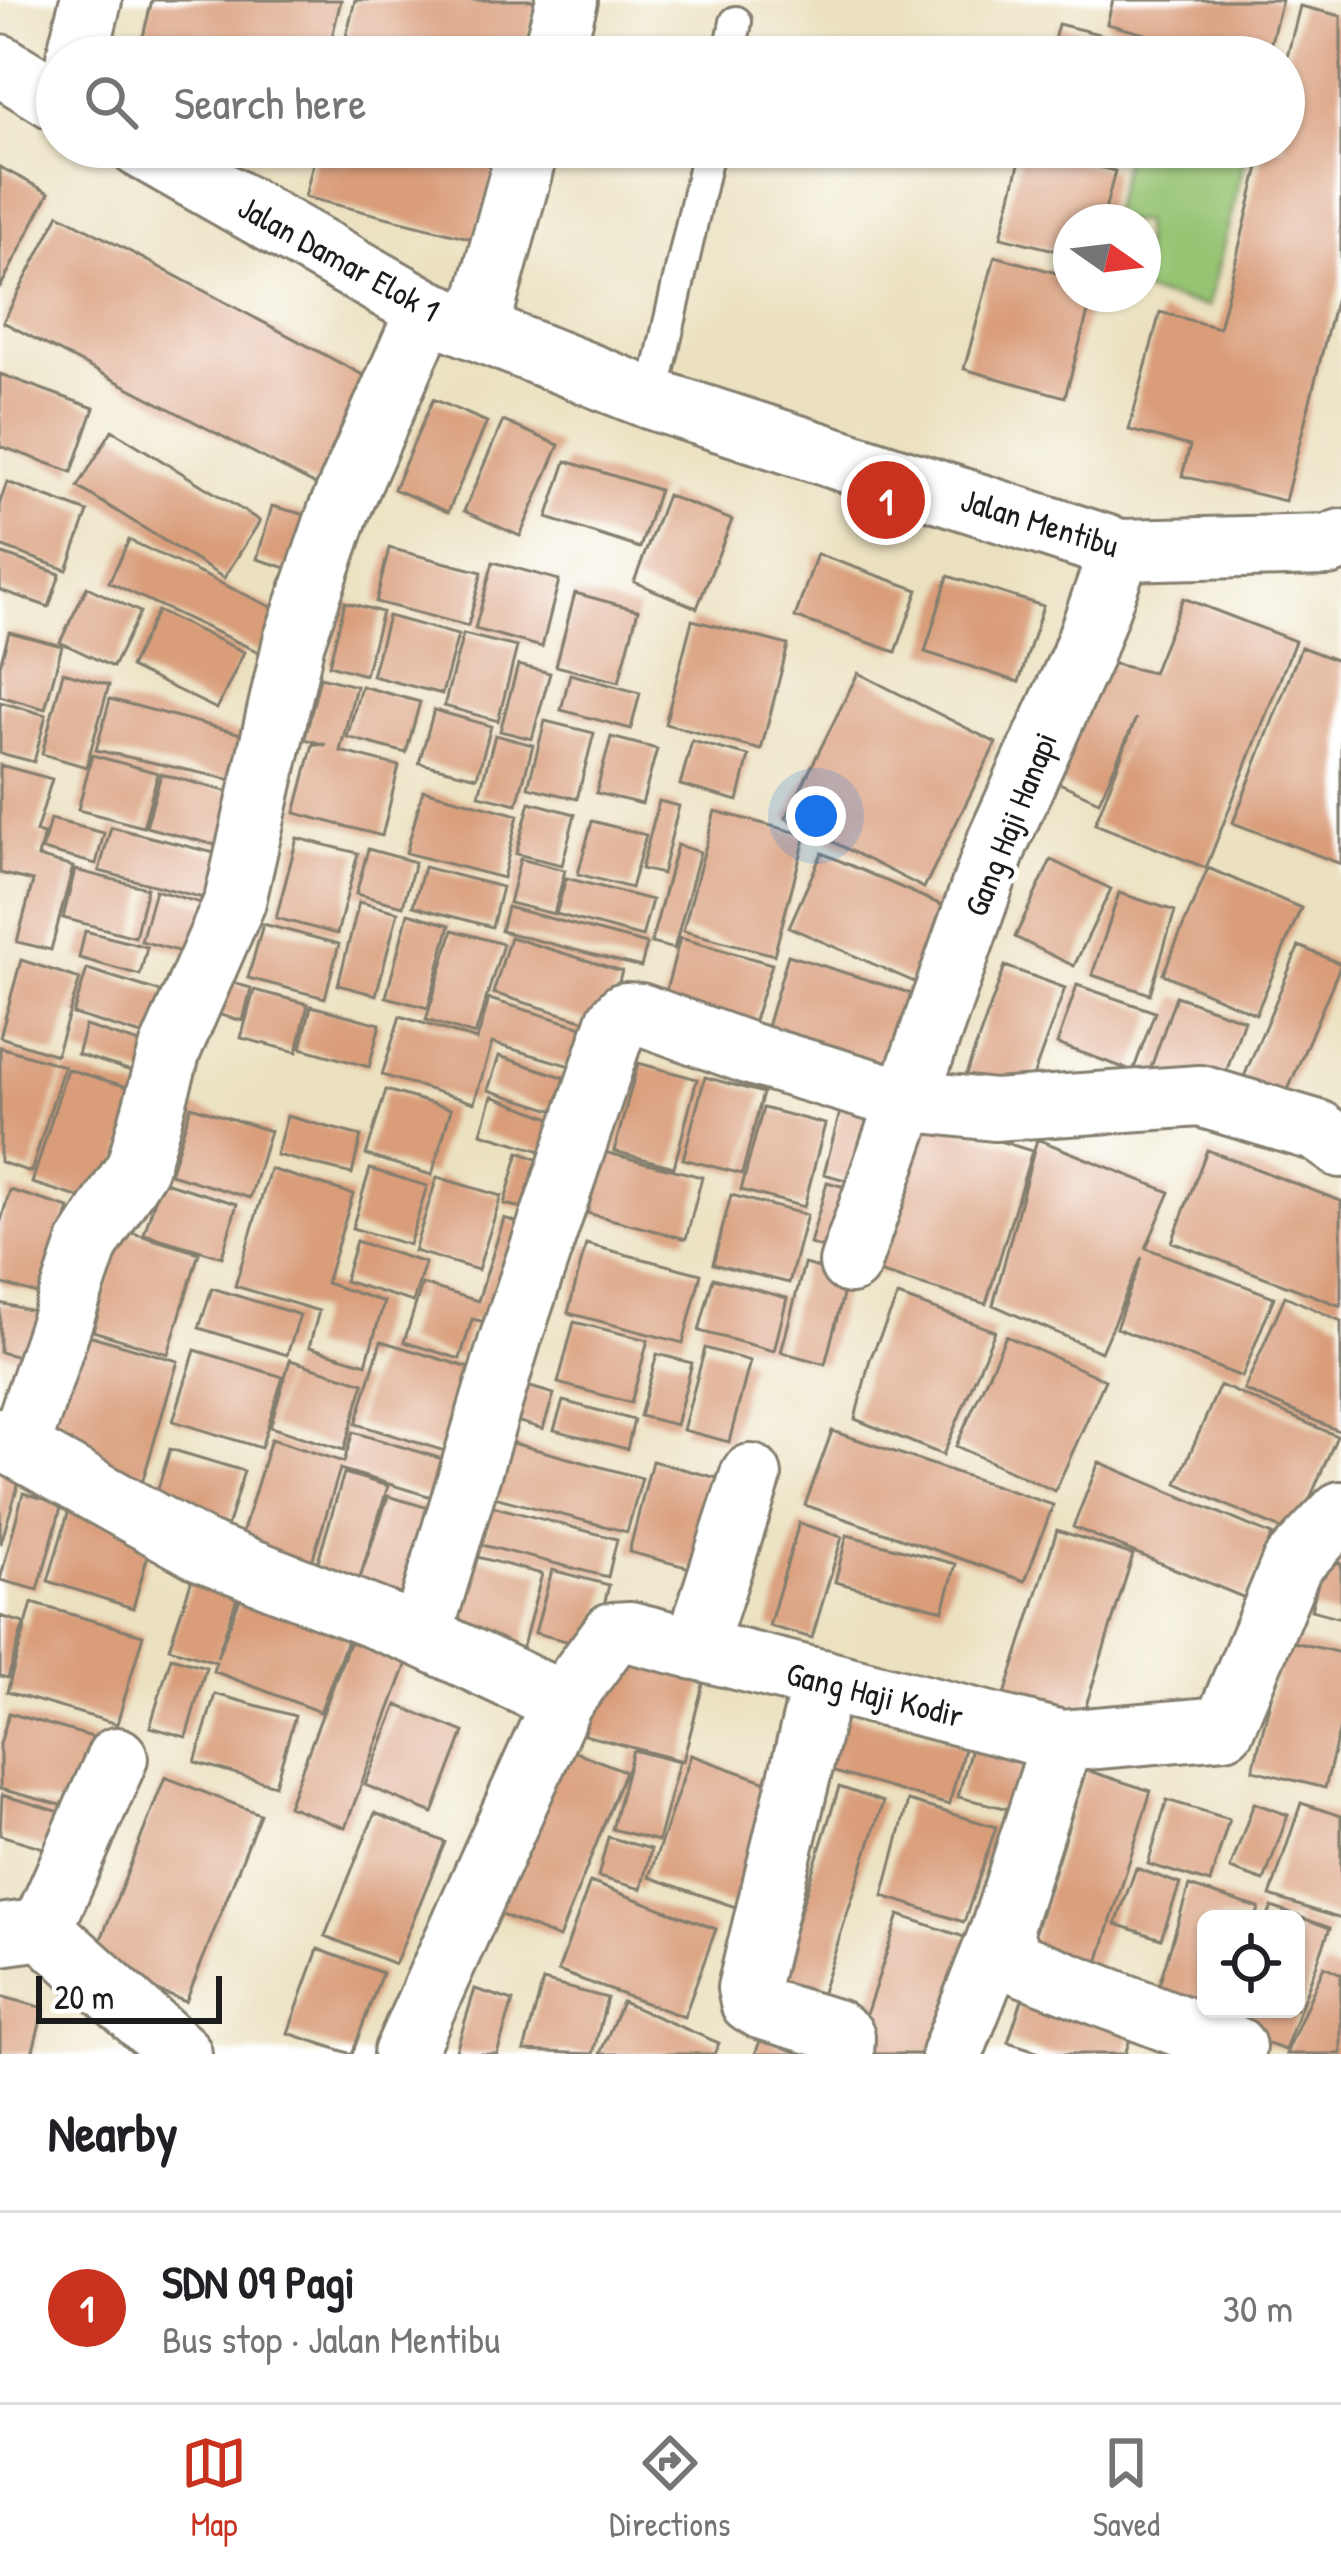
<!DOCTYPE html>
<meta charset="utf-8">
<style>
body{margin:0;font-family:"Patrick Hand",sans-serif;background:#f2f2f2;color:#202124}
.controls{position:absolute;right:36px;bottom:36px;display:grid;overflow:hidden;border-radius:18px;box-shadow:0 3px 9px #0004}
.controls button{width:108px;height:108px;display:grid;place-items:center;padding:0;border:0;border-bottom:3px solid #e0e0e0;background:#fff;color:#202124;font:60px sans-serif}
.compass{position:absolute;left:1053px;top:204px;width:108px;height:108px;border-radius:50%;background:#fff;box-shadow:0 3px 9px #0004;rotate:104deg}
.scale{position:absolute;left:36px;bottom:30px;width:186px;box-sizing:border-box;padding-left:12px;border:6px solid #1c1c1c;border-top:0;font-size:33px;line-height:42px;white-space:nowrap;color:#1c1c1c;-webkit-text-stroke:9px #fff;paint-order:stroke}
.you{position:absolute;left:816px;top:816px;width:42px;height:42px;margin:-30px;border:9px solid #fff;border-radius:50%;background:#1a73e8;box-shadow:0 0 0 18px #1a73e833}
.badge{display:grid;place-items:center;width:78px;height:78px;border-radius:50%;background:#c8321e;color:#fff;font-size:39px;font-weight:700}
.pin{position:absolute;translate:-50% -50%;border:6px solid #fff;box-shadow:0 3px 12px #0006}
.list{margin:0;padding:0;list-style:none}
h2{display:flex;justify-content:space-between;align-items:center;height:156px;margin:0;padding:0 48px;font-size:51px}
h2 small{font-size:39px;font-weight:400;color:#757577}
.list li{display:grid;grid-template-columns:78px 1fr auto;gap:36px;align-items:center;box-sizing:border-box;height:192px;padding:0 48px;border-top:3px solid #e0e0e0}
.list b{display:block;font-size:45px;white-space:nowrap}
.list p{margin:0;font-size:39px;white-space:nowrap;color:#757577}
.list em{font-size:39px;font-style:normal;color:#757577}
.icon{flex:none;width:66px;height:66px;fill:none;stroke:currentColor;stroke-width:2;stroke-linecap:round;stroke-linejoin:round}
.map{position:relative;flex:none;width:1341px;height:2054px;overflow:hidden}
.search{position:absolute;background:#fff;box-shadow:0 3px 9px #0004;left:36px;right:36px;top:36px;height:132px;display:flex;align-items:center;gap:30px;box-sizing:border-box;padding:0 42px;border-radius:66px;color:#757577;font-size:45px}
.sheet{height:348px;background:#fff}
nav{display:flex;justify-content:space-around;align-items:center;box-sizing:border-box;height:168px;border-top:3px solid #e0e0e0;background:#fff;font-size:33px;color:#757577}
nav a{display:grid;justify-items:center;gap:6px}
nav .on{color:#c8321e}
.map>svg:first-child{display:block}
.green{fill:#96c473;stroke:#597048;stroke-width:3}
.building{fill:#d99d7a}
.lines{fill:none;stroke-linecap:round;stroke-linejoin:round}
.lane-casing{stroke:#847e6e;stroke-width:36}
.street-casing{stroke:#847e6e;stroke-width:66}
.lane{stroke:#fff;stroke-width:30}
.street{stroke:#fff;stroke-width:60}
.labels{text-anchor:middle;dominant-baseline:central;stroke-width:10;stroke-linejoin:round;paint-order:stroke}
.street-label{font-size:33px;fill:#1c1c1c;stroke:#fff}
</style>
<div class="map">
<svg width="1341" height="2054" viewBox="0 0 1341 2054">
<rect width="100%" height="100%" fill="#fff"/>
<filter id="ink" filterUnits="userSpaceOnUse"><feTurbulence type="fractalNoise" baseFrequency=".00833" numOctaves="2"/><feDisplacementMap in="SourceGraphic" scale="24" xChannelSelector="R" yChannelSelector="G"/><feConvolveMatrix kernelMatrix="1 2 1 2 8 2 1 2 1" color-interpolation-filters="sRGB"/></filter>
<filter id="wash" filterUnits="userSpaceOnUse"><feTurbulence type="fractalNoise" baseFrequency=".004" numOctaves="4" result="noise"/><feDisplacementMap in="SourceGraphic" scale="48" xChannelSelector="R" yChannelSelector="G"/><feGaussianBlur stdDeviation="2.7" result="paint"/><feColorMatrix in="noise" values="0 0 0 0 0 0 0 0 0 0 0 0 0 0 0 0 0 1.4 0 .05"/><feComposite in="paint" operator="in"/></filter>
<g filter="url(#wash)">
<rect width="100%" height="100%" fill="#ebe1c0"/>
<path class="green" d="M1127,147h121l-40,160 -65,-15v-70h-34z"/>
<g id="blocks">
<path class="building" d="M152,0h189l-14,57h-189z
M355,0h183l-15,57h-182z
M1113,0h169l-15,57h-35l-125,-33z
M1300,6l41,10v261l-56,224 -103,-25 8,-30 -61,-16 31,-118 59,16 45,-181h20v-78z
M1058,24l78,19 -3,14h-83z
M317,147h184l-24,93 -172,-43z
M1023,148l92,23 -13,51h-31v32l-70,-17z
M0,167l49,26 -49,95z
M59,214l332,176 -54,106 -334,-174z
M995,256l76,21v17h22l-28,103 -101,-28z
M0,374l94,34 -22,64 -72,-26z
M433,399l54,23 -39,90 -54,-23z
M503,421l56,24 -39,91 -56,-25z
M112,430l148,91 -36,57 -146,-91z
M566,461l93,29 -19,58 -93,-30z
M7,482l81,30 -21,58 -67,-24v-44z
M667,495l65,25 -35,88 -63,-26z
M272,506l53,14 -15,55 -53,-16z
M129,540l166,78 -19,42 -167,-78z
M389,548l93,24 -14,54 -92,-24z
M0,553l60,21 -11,33 -49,-17z
M817,554l101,36 -22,62 -101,-35z
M493,562l66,18 -17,67 -67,-18z
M948,576l95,30 -24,76 -94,-30z
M87,587l53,25 -27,55 -53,-25z
M575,593l63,17 -19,72 -63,-16z
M1183,598l112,43 -89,227 -111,-44 41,-106 -37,83 -55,-25 52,-116 57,13z
M345,602l37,10 -17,63 -36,-10z
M157,611l87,41 -27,57 -87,-42z
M388,616l70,19 -16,59 -70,-18z
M692,620l96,25 -27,105 -96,-26z
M9,632l53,14 -17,63 -45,-13v-31z
M463,634l54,13 -19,74 -54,-15z
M1301,647l40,15v202l-108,-41z
M518,665l32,8 -18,66 -32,-8z
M63,672l46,13 -23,82 -44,-13z
M858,673l138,70 -72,145 -138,-70z
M570,674l70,19 -9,36 -70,-19z
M320,677l36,9 -16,65 59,15 -17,70 -87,-23 18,-69 13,1 -21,-6z
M361,686l59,16 -14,51 -59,-16z
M110,699l154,41 -9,45 -159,-35z
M0,702l46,13 -12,47 -34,-9z
M434,710l57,16 -14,51 -58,-14z
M545,721l49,12 -17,66 -49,-12z
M495,735l38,10 -16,59 -38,-9z
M611,737l46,12 -15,55 -46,-11z
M692,741l57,15 -11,45 -58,-16z
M92,755l66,18 -15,54 -65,-17z
M0,765l52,14 -16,53 8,2 -6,23 35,10 -22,83 -34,-8 16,-61 -33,-8z
M161,774l95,25 -14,53 -96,-25z
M423,790l95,25 -15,63 -97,-25z
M659,801l20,5 -17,68 -21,-5z
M530,802l45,12 -13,51 -46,-11z
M715,811l91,24 -32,120 -91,-24z
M50,819l54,14 -8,31 -54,-14z
M592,821l54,14 -15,53 -53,-14z
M111,827l127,32 -12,45 -127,-33z
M297,838l61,15 -21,81 -61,-16z
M677,845l23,7 -26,97 -23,-6z
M368,849l47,13 -12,44 -47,-12z
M822,853l145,63 -32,75 -146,-64z
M520,859l45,11 -11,44 -45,-11z
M1051,860l60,29 -37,77 -59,-29z
M424,867l78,20 -10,40 -79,-21z
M1208,868l93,40 -45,106 -93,-40z
M75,870l72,18 -12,49 -72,-19z
M566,878l86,22 -10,37 -86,-23z
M155,890l53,15 -12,51 -55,-15z
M1119,893l56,18 -25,83 -58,-19z
M359,902l39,10 -22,83 -38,-10z
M507,907l140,37 -6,23 -140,-36z
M408,913l42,12 -22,83 -42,-11z
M263,924l76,20 -14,54 -77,-20z
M453,930l50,14 -28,91 -49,-15z
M85,931l62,16 -7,28 -61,-17z
M510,937l112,34 -17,56 -112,-34z
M680,938l92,26 -23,72 -90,-19z
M1299,946l42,18 -64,152 -42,-18z
M788,955l144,45 -27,87 -143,-43z
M21,960l59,19 -24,76 -56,-18z
M1005,966l60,22 -39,108 -60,-22z
M87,969l94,29 -13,45 -95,-29z
M206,975l45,13 -8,33 -46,-12z
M1077,985l78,27 -22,59 -76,-27z
M254,990l54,14 -11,48 -56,-14z
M1176,996l68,24 -27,79 -69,-23z
M489,999l110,33 -12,39 -95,-28 -18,60 -92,-28 18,-59 77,24z
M311,1006l69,18 -11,43 -68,-19z
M85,1026l77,24 -8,28 -77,-24z
M0,1047l64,19 -33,106 -31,-10z
M499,1056l85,28 -12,32 -84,-26z
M638,1063l59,16 -23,88 -60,-16z
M67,1069l75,22 -35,115 -75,-23z
M705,1077l58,16 -21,81 -59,-15z
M386,1090l65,19 -19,66 -66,-20z
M492,1096l83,31 -11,31 -83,-25z
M842,1104l39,11 -18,70 -39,-11z
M191,1106l79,25 -20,67 -80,-24z
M763,1108l62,16 -21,83 -63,-17z
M904,1112l128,39 -46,153 -128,-38z
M287,1116l74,20 -9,38 -76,-19z
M1037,1139l133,53 -24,56 128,49 -32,80 -126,-49 26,-71 -41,95 -108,-47z
M1207,1150l134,51v105l-169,-64z
M519,1152l37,15 -14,45 -38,-8z
M604,1152l98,25 -16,62 -99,-26z
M270,1169l83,25 -27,89 58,19 -18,62 -57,-17 10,-36 -84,-25z
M370,1169l57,17 -18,59 -57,-17z
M437,1177l64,19 -23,74 -64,-19z
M161,1181l76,23 -15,53 -78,-23z
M827,1182l32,9 -15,63 -34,-10z
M10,1190l59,18 -26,88 -43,-13v-59z
M731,1195l76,20 -18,68 -76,-19z
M504,1218l32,11 -28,98 -36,-8 -12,40 -56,-17 18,-58 56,17z
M123,1230l76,23 -31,101 -75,-23z
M356,1241l69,22 -12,39 -69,-21z
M586,1244l115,30 -18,69 -115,-30z
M804,1264l44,12 -23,88 -44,-12z
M713,1278l74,20 -13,53 -75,-20z
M212,1288l88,27 -13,40 -88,-27z
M898,1296l97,35 -52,124 -88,-36 15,-60z
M1285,1296l56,25v111l-97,-42z
M0,1303l41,10 -11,47 -30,-8z
M574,1322l74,18 -17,63 -73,-20z
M74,1331l104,30 -36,122 -104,-30z
M1006,1336l99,44 -50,111 -99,-45z
M381,1341l105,32 -25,83 -105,-32z
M705,1348l45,13 -21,81 -46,-12z
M195,1350l88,27 -22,71 -88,-27z
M657,1354l35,9 -16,62 -36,-9z
M290,1360l74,23 -20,67 -74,-23z
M503,1379l51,15 -11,35 -50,-15z
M1220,1385l117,51 -43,99 -117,-52z
M563,1401l71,19 -7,29 -73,-19z
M832,1431l221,74 -28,76 -220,-76z
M353,1432l116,35 -11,38 -118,-36 -33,109 -72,-21 36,-118 73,23z
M505,1441l137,37 -15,54 -137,-36z
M170,1449l74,22 -19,63 -74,-22z
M652,1461l81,21 -24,91 -80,-21z
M1099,1462l173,73 -27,63 -172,-71z
M0,1469l21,6 -20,68h-1z
M344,1473l44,13 -29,95 29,-85 54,16 -30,101 -102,-25z
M23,1493l39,11 -24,86 -38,-10z
M492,1506l125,33 -9,38 -126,-32z
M69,1510l84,27 -20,71 -85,-27z
M799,1523l43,14 -30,101 -43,-12z
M1057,1530l76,25 -54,173 -77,-24z
M847,1535l109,29 -13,46 -108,-28z
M466,1554l76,20 -22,84 -76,-20z
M1324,1560l17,4v54l-30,-8z
M195,1570l46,16 -24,71 27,-68 107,41 -31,82 -107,-41 3,-9 -47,-14z
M552,1570l57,15 -16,63 -58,-15z
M32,1603l111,32 -26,89 -110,-32z
M0,1616l24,7 -16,55 -8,-2z
M354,1630l57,22 -66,176 -57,-22z
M1285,1640l56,13v70l-16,65 -72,-18z
M606,1652l99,25 -22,84 -99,-26z
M171,1657l35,10 -20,70 -36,-10z
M215,1694l80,22 -20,69 -80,-23z
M397,1705l67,27 -31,81 -68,-28z
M824,1710l141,35 -16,60 -139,-40z
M9,1713l87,25 -20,71 -76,-20v-45z
M563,1747l62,24 -66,167 -62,-25z
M971,1748l75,21 -17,45 -71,-17z
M633,1750l46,12 -21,79 -46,-12z
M691,1755l101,36 -42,121 -101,-35z
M1086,1770l65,21 -59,191 -66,-22z
M165,1777l95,37 -74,188 -95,-37z
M839,1787l44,15 -70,218 -42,-16z
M2,1795l79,23 -11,38 -70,-21z
M1167,1800l62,19 -19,64 -62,-19z
M908,1801l88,26 -32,95 -81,-26z
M1254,1803l34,12 -24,66 -34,-12z
M1301,1803l40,13v103l-71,-23z
M375,1813l70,29 -50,122 -70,-28z
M608,1837l43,12 -10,40 -43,-12z
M1136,1868l44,16 -19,55 -45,-15z
M590,1882l126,47 -32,88 -126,-46z
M1189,1886l70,22 -3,11h-50v90h22l-9,28 -68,-26z
M1272,1907l58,21 -45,122 -58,-21 7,-20h62v-90h-29z
M899,1915l77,26 -33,113h-90z
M318,1949l64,24 -30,81 -64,-21z
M1324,1966l17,8v80h-55z
M543,1981l64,17 -14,56 -69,-3z
M475,1989l38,12 -16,53h-42z
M1025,1991l109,37 -9,26h-79l-38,-12z
M0,1996l44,12 -12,46h-32z
M622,2002l97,41 -5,11h-114z
M762,2036l40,18h-47z"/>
</g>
</g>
<g filter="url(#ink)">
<use href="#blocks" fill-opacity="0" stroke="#847e6e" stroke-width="3"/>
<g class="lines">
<defs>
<path id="lane" d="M729,57l7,-35
M652,399l57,-252"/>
<path id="street" d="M77,57l14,-57
M552,57l15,-57
M0,65l57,35
M140,147l287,163 225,89 468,151 208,-5 13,-5
M478,330l50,-183
M850,1263l148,-422 83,-183 39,-108
M0,1438l201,112 220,86 141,66
M19,1447l69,-203 49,-77 33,-117 65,-149 59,-260 44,-128 89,-203
M421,1636l90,-299 106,-315 8,-9 15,1 111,40 155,46 88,10 206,-14 118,35 23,16
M695,1649l56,-174
M823,1680l-75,308 3,14 12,7 72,21 9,7 -1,17
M1062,1741l-61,189 10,31 224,86
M42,1929l75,-171
M0,1935l42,-6 139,125
M404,2054l158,-352 51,-69 17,-1 432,109 162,-14 68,-163 49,-52
M952,2054l49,-124"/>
</defs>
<use href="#lane" class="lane-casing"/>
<use href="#street" class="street-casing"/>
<use href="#lane" class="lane"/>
<use href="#street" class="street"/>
</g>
</g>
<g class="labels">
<g class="street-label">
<text transform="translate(339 258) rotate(29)">Jalan Damar Elok 1</text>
<text transform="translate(1040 522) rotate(17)">Jalan Mentibu</text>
<text transform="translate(1010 824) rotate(-68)">Gang Haji Hanapi</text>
<text transform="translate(875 1694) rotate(14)">Gang Haji Kodir</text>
</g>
</g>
</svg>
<div class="controls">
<button><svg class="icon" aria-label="locate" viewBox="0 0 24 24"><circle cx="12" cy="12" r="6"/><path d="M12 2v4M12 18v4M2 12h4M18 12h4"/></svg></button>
</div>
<svg class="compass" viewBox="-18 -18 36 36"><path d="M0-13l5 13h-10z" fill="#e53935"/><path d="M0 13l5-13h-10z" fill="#757577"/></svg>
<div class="scale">20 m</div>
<div class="you"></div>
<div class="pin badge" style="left:886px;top:500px">1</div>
<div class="search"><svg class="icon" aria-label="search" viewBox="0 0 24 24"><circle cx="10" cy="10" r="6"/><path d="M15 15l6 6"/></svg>Search here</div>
</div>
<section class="sheet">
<h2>Nearby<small></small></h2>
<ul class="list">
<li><span class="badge">1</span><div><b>SDN 09 Pagi</b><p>Bus stop · Jalan Mentibu</p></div><em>30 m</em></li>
</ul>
</section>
<nav>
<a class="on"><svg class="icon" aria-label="map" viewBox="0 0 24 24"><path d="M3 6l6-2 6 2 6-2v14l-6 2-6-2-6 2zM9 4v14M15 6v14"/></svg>Map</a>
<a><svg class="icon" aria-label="directions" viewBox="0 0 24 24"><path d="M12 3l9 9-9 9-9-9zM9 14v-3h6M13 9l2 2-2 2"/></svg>Directions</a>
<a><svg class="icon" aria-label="saved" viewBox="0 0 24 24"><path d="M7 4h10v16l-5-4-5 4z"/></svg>Saved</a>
</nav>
